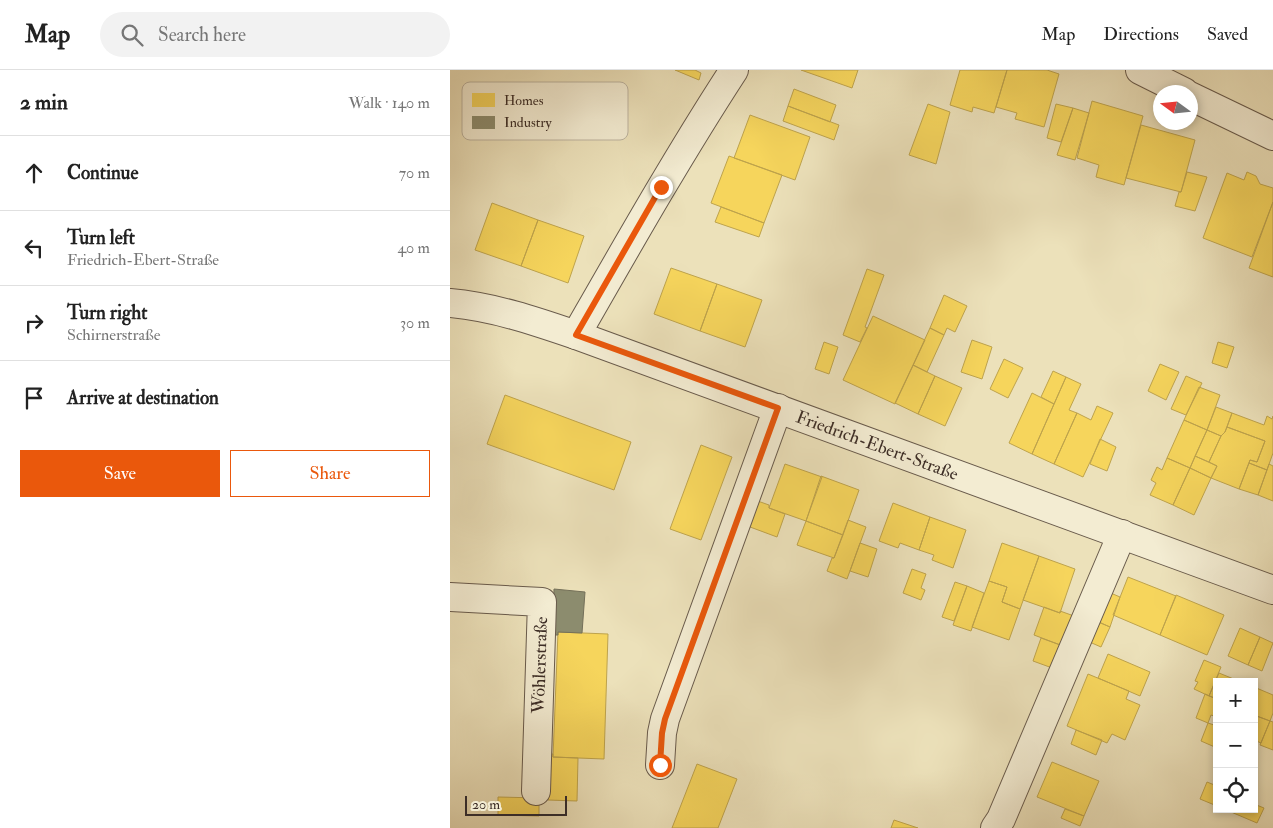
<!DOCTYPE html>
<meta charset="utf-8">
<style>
body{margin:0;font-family:"IM FELL Double Pica",serif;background:#f2f2f2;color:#222}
.controls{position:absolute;right:15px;bottom:15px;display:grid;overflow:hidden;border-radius:0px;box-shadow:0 2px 8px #0003}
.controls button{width:45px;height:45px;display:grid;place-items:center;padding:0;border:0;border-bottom:1px solid #e0e0e0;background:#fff;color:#222;font:25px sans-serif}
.compass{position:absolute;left:703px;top:15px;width:45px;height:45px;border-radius:50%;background:#fff;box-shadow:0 2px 8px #0003;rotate:285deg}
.scale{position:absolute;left:15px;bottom:12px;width:102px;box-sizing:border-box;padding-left:5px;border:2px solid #3d2e27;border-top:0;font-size:14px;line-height:18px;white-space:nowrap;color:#3d2e27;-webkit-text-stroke:4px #f3ecd2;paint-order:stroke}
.stop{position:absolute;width:15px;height:15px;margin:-11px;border:4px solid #ea580c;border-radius:50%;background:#fff}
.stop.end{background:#ea580c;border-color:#fff;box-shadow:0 1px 5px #0008}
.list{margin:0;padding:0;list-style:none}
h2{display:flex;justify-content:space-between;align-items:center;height:65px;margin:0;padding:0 20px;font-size:21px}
h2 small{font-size:16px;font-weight:400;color:#767676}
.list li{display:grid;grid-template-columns:32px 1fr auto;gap:15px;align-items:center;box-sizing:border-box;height:75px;padding:0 20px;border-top:1px solid #e0e0e0}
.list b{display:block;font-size:19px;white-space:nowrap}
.list p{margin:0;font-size:16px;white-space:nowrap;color:#767676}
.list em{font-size:16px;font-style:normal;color:#767676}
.actions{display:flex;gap:10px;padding:15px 20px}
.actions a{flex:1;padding:11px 0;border:1px solid #ea580c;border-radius:0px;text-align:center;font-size:18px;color:#ea580c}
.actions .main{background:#ea580c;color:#fff}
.icon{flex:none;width:28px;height:28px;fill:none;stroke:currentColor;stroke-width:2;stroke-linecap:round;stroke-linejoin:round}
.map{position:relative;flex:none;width:823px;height:758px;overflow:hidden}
header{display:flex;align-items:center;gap:30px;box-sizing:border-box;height:70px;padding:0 25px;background:#fff;border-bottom:1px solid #e0e0e0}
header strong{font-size:24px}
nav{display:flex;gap:28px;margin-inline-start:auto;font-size:18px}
.search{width:350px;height:45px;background:#f2f2f2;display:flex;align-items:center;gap:12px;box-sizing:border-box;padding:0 18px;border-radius:28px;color:#767676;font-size:19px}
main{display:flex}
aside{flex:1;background:#fff}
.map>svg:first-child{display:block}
.homes{fill:#f6d55c;stroke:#bea34c}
.industry{fill:#8c8c6e;stroke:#747059}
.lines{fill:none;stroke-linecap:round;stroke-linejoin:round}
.minor-casing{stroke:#695b4c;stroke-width:30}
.minor{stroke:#f3ecd2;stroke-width:28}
.route{stroke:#ea580c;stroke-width:6}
.labels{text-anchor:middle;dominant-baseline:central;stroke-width:5;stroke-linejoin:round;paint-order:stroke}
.street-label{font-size:18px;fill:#3d2e27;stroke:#f3ecd2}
.key{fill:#f3ecd2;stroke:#bcb39f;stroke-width:1}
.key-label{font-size:14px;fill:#3d2e27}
</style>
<header>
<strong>Map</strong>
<div class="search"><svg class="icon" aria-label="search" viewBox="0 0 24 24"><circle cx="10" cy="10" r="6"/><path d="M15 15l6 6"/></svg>Search here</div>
<nav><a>Map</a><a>Directions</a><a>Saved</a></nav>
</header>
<main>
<aside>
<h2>2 min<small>Walk · 140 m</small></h2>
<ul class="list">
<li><svg class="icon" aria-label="ahead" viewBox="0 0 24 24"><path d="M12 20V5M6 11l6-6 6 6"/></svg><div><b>Continue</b></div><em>70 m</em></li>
<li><svg class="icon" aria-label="left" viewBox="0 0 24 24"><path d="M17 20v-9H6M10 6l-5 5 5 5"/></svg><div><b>Turn left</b><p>Friedrich-Ebert-Straße</p></div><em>40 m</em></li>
<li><svg class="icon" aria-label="right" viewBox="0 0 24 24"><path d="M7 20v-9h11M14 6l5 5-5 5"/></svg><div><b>Turn right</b><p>Schirnerstraße</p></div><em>30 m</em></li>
<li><svg class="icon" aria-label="arrive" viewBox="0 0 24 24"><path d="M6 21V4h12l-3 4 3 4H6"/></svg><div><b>Arrive at destination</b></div></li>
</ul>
<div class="actions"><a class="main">Save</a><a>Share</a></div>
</aside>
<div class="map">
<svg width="823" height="758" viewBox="0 0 823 758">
<rect width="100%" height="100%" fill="#ece1ba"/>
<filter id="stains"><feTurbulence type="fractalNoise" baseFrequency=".004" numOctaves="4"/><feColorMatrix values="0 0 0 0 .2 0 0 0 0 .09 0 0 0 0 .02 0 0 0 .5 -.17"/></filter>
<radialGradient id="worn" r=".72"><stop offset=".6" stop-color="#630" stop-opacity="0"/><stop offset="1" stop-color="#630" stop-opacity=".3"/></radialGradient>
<path class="homes" d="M225,0h20l6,3 -2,7z
M351,0h57l-6,18z
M510,0h47l-13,43 -21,-6 -1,5 -22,-7z
M557,0h40l12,4 -15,53 -29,-8 2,-6 -21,-6z
M344,19l42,16 -6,17 -42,-16z
M642,31l51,15 -19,69 -28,-8 3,-12 -22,-7z
M478,34l22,8 -14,52 -27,-9z
M606,34l17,4 -12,34 -14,-4z
M338,36l51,19 -5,15 -51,-19z
M623,38l16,5 -14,47 -18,-5z
M300,45l60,22 -15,43 -61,-22z
M691,55l54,15 -14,52 -55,-14z
M279,86l53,19 -18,48 -53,-20z
M737,102l20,5 -12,34 -20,-5 4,-14h2z
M797,102l9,4 4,8 13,4v14l-21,55 -49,-19 24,-65 17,7z
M823,132v75l-24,-9z
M42,133l46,17 -17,46 -46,-16z
M271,137l43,16 -5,14 -44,-15z
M88,150l46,16 -16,47 -47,-17z
M221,198l46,16 -17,47 -46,-17z
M417,199l17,6 -19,52 2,1 -7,14 -17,-7z
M267,214l45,16 -17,47 -45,-16z
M494,225l23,11 -12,26 -8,-4 -3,7 -14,-7z
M423,246l52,24 -30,64 -52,-24z
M480,258l14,7 -17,37 -14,-7z
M522,270l20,7 -10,32 -21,-7z
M374,272l14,5 -9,27 -14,-5z
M768,272l16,5 -7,21 -15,-5z
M554,289l19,9 -15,30 -18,-9z
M710,294l19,8 -13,28 -18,-9z
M463,295l22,11 -17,38 -23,-11z
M603,301l13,6 -12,27 -13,-7z
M485,306l27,12 -17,38 -27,-12z
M736,306l16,7 -16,32 -15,-6z
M616,307l15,7 -12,26 8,3 -23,51 -22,-10z
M749,317l21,8 -13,35 -23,-10z
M582,323l22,11 -22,50 -23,-11z
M55,325l126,47 -17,48 -127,-46z
M647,336l16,7 -30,64 -29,-13 23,-51 14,7z
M766,337l16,6 -7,19 -4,4 -14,-6z
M782,343l32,12 3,-9 5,3 1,-3v37l-6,17 -18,-7 1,-3 7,2 8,-21 -38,-14z
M734,350l23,10 -17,38 -23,-10z
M777,357l38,14 -8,21 -7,-2 -11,29 -28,-11 6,-12 -8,-4 12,-26 4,-4z
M757,360l14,6 -12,26 -14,-6z
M650,369l16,8 -9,24 -17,-7z
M251,375l31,12 -31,83 -31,-11z
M745,386l22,10 -6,12 -21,-10z
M717,388l23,10 -17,37 -23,-10 6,-12 -5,-3 6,-13 5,3z
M799,393l18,7 -9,25 -19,-6z
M335,394l37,13 -16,44 -37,-13z
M819,394l4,2v35l-15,-6z
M740,398l21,10 -17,37 -21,-10z
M371,406l38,14 -16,45 -37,-14z
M302,429l17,6v3l16,6 -8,23 -35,-13z
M443,433l37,14 -11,33 -19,-7 -2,5 -19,-7z
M480,447l36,13 -13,38 -21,-8 2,-5 -15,-5z
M398,450l18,7 -19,52 -20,-8 5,-13h2z
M356,451l37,14 -9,23 -37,-13z
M410,473l17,6 -9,28 -18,-6z
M552,473l37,13 -19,53 -18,-7 5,-15 -18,-6z
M589,486l36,13 -15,44 -37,-13z
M462,499l14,5 -5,14 4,2 -4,10 -18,-7z
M678,507l48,19 -16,39 -47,-20z
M539,511l18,6 -5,15 18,7 -11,31 -37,-13z
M505,512l12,4 -13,35 -12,-4z
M517,516l17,7 -13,38 -18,-6z
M656,521l14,6 -10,30 -16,-7z
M726,525l48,20 -17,40 -47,-20z
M594,537l16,6v-2l14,5 -11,30 -29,-11z
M644,550l16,7 -9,20 -16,-7z
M790,558l20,9 -12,28 -20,-9z
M108,562l50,2 -4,125 -51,-2z
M810,567l13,6 -11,28 -14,-6z
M591,568l22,8 -8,23 -22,-8z
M658,584l42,18 -10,24 -42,-18z
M754,590l17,7 -12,29 -15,-7 4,-7 -3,-1z
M769,603l22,9h-24v17l-8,-3z
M638,604l41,17 -3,8 14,6 -15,35 -13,-6 -5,9 -40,-17z
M804,617l19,8v18l-3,8 -16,-6z
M755,624l12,5v18l-6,-2 -3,8 -12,-5z
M804,645l16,6 -9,22 -7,-3z
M820,651l3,1v28l-13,-5z
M758,653l9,3v22l-16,-7z
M626,660l26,10 -6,15 -25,-11z
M99,684h4v3l25,1 -1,43 -29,-1z
M602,692l47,19 -15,35 -47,-19z
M247,694l40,15 -19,49h-46z
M757,712l10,4v20l-17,-7z
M48,727l41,1v18l-41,-1z
M804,734l10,4 -7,15 -33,-14h30z
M615,739l19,7 -4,10 -19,-8z
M444,750l24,8h-27z"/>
<path class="industry" d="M104,519l31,3 -3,41 -24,-1v3h-5z"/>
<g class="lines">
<defs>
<g id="minor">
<path d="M690,0l44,22"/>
<path d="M740,26l83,40"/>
<path id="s1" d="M0,233c44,4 85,18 126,32l697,255"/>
<path d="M126,265c51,-89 102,-179 158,-265"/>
<path d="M0,527l92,5 -6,189"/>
<path d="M210,695l2,-32 3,-14 113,-311"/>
<path d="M545,758l6,-9 121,-285"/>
</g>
</defs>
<use href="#minor" class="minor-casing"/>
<use href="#minor" class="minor"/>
</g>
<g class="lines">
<path class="route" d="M210,695l2,-32 3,-14 113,-311 -202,-73 85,-148"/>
</g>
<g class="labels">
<g class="street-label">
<text stroke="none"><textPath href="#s1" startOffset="451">Friedrich-Ebert-Straße</textPath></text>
<text transform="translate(90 595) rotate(-88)">Wöhlerstraße</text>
</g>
</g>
<rect x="12" y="12" width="166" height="58" rx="8" class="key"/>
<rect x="22" y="23" width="23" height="14" fill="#f6d55c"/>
<rect x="22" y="46" width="23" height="13" fill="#8c8c6e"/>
<g class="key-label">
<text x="54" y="35">Homes</text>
<text x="54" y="57">Industry</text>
</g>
<rect width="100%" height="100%" filter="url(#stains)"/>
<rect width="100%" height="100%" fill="url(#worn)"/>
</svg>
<div class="controls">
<button>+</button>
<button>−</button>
<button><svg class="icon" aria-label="locate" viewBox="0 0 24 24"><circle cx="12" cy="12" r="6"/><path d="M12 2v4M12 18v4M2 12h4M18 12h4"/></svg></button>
</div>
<svg class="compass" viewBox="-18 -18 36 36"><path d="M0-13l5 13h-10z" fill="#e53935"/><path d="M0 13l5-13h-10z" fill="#767676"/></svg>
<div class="scale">20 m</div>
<div class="stop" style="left:210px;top:695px"></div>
<div class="stop end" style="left:211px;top:117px"></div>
</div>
</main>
